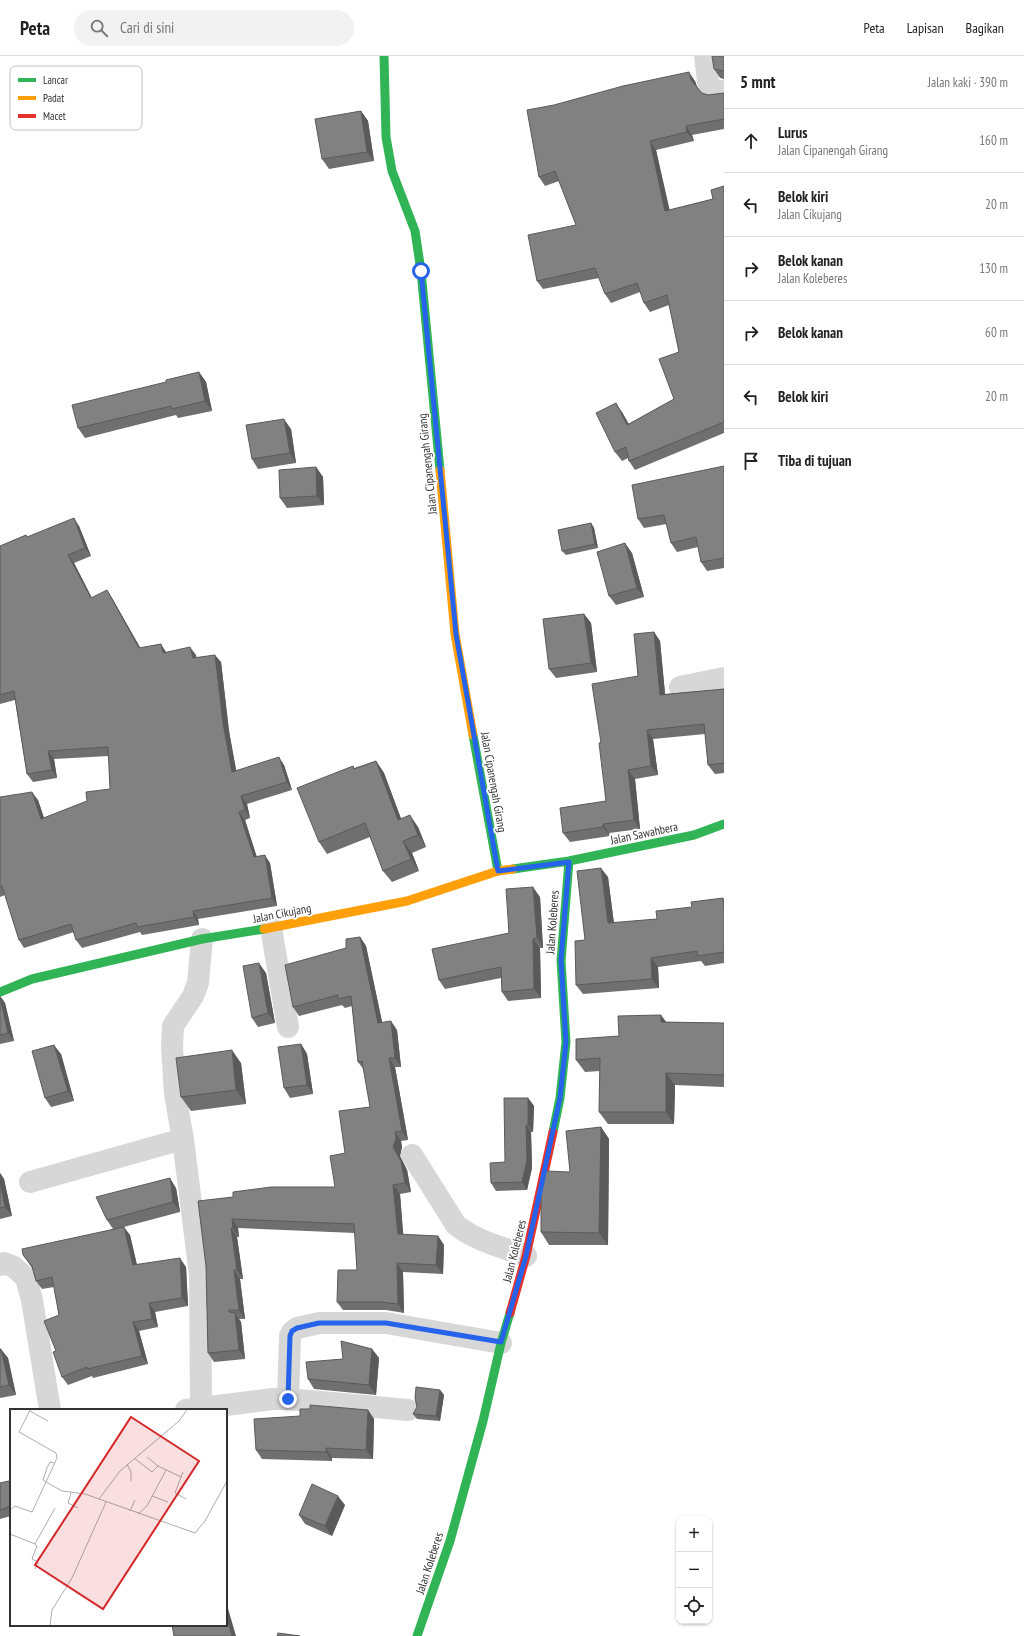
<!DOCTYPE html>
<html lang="id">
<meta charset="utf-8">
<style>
body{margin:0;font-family:"PT Sans Narrow",sans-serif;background:#f2f2f2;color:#222}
.controls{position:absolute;right:12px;bottom:12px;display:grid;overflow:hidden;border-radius:8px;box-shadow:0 1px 3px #0004}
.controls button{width:36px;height:36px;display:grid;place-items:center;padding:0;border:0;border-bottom:1px solid #e0e0e0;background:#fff;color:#222;font:20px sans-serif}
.stop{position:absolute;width:12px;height:12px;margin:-9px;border:3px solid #2563eb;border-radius:50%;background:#fff}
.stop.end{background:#2563eb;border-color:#fff;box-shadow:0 1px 4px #0008}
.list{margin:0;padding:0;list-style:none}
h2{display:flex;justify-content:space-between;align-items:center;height:52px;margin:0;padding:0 16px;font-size:17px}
h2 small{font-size:13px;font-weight:400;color:#767676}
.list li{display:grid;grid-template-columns:26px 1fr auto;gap:12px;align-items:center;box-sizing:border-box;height:64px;padding:0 16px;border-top:1px solid #e0e0e0}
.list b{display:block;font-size:15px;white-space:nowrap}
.list p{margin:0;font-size:13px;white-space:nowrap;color:#767676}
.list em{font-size:13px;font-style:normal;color:#767676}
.icon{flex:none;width:22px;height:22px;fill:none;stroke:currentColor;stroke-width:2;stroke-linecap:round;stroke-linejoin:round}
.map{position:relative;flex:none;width:724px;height:1580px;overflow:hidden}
header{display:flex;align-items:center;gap:24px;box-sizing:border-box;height:56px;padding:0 20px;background:#fff;border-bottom:1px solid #e0e0e0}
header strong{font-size:19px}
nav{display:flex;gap:22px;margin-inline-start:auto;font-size:14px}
.search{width:280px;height:36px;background:#f2f2f2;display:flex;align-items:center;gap:10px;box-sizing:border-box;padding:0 14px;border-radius:22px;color:#767676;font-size:15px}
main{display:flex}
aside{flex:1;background:#fff}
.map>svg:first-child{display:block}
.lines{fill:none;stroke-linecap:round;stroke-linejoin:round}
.street{stroke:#d7d7d7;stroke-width:22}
.fast{stroke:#30b455;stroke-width:9}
.slow{stroke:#ff9f0a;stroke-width:9}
.jam{stroke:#e5322d;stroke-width:9}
.wall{fill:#6f6f6f}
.shaded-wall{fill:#5a5a5a}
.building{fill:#818181;stroke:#5a5a5a}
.route{stroke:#2563eb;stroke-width:5}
.labels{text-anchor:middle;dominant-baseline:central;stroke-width:4;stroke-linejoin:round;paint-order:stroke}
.street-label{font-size:12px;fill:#333;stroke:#fff}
.inset-road{fill:none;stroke:#adadad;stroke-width:1}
.view{fill:#d62828;fill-opacity:0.15;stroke:#d62828;stroke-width:2}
.inset-edge{fill:none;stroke:#333;stroke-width:2}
.key{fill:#fff;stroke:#c2c2c2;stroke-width:1}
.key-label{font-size:11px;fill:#333}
</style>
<header>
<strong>Peta</strong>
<div class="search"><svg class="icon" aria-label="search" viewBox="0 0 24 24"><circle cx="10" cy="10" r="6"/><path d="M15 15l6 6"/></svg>Cari di sini</div>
<nav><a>Peta</a><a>Lapisan</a><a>Bagikan</a></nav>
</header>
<main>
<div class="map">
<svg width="724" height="1580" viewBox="0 0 724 1580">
<rect width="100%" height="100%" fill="#fff"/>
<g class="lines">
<path class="street" d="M705,0l3,26 6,9h10
M680,631l44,-9
M271,872l17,99
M412,1099l44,70c20,16 46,22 70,31
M30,1126l153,-43
M0,1209l4,-2 10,4 12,11 6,22 18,110
M288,1343l120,11
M201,1352l-1,-133 -17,-136 -8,-45 -3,-47 1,-21 20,-30 5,-13 4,-44
M186,1354l87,-11h15l2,-63 3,-5 4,-3 22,-5h67l115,20"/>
<path class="fast" d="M384,0l2,81 6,34 23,60 6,40 19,199
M473,679l25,136
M513,813l56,-8 125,-26 30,-11
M0,936l32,-13 170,-40 62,-10
M553,1076l7,-34 6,-56 -5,-81 8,-100
M417,1580l33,-95 33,-120 18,-78 9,-30"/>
<path class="slow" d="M440,414l15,164 18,101
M264,873l143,-28 91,-30 15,-2"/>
<path class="jam" d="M510,1257l16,-57 27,-124"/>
</g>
<path class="wall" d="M724,0v23l-4,-1 -6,-9z
M695,25l2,6 5,6 6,2 16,-2v36l-32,6 2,6 -38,9 13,60 44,-11 11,-13v247l-89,37 -6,-9 -1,-3 -6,3 -7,-9 7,-40 7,12 45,-25 5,-47 -10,-47 -19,7 -6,-9 -4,-11 -29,11 -6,-9 -6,-16 -56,11 -6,-8 39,-56 -17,-44 -14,5 -6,-9z
M361,55l7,10 6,40 -45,8 -7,-10z
M199,316l7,10 6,29 -34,7 -2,-3 -91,23 -7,-10z
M291,373l5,34 -38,6 -6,-10z
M724,410v102l-17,3 -6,-9 -3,-15 -21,5 -6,-9 -4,-19 -23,4 -6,-9z
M316,411l7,10 1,28 -37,3 -7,-10z
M591,467l3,5 4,20 -32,7 -4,-4z
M79,470l12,30 -17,7 18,35h20l28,50 26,4 30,3v2l25,5 8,69 7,40 48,-6 8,25 -45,14 3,14 -5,2 12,37 13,6 7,43 -79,13 1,6 -57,10 -2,-3 -58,16 -6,-8 -2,-8 -50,16 -5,-8 -14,-45 -5,2v-100l38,3 6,18 43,-17 23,-12 -1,-33 -55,3 3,19 -24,4 -6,-8 -12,-74 -15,4v-158l26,-11 1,2z
M632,497l12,44 -28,8 -7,-9z
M584,558l7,9 6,49 -41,6 -7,-9z
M654,576l6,9 5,53 59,-5v84l-9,1 -7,-9 -3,-31 -52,5 5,36 -23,4 5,50 -31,4 1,3 -40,6 -7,-9 43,-32 -5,-58 37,-67z
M376,705l8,12 17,46 17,8 8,20 -14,6 7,18 -27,11 -9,-11 -13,-34 -43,17 -8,-12 34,-76 1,2z
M608,821l6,46 43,-4 35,-12 31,-9 1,2v63l-19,3 -4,-5 -43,6 1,21 -76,6 -7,-9 9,-45z
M540,841l3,51h-3l1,50 -33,3 -6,-9 -1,-14 -56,11 -6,-9 70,-47z
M360,881l6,9 16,76 15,8 4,37h-6l13,73 -7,1 1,6 -2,9 7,14 4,22 -11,2 3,41 35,1 6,9 -1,29 -40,-2 1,41 -18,-3h-43l-6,-8 20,-32 -2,-37 -117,-5 1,9h-2l6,42h-3l5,40h-6l2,3 4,37 -31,3 -6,-9 -2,-87 -8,-65 137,-14 10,-34 25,-46 -6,-37 -6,-8 -6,-56 -7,2 -3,-3 -43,11 -6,-9 53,-59z
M266,917l9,50 -17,4 -6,-9z
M0,940l5,7 9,38 -14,3z
M666,966l58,1v64l-49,-2 -1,39h-66l-9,-12 1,-41 -15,1 -9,-12 43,-24z
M301,988l6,10 6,40 -23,4 -6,-10z
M61,998l13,47 -23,6 -6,-9z
M241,1007l5,41 -55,7 -10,-14z
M528,1042l6,8 -1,26h-2l1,36 -5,22 -31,1 -5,-8 14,-21z
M601,1071l8,12 -1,106h-59l-8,-13 29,-60z
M0,1117l4,6 8,37 -12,3z
M176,1132l4,24 -60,16 10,7 7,30 49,2 2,39 -33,6 3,15 -19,4 9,33 -55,14 -1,-2 -24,9 -6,-8 -6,-26 3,-36 -5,-28 -12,2 -6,-8 -4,-13 -9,-13 90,-26 -6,-9z
M0,1293l8,9 8,37 -16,3z
M372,1293l7,9 -3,37 -62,-6 -6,-10 35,-20z
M440,1334l4,5 -4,26 -23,-2 -4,-5z
M368,1354l6,9 -1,40 -41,-1v3l-70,-2 -6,-9 44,-34z
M9,1425l2,2v33l-11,3v-36z
M345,1449l-13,31 -27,-12 -6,-9z"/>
<path class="shaded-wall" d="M689,16l6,9 3,8 -7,-9z
M361,55l7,10 6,40 -7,-9z
M686,70l6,9 2,6 -7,-9z
M650,85l6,9 16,70 -7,-9z
M199,316l7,10 6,29 -7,-10z
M616,347l6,9 11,21 -6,-8z
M284,363l7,10 5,34 -6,-10z
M316,411l7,10 1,28 -7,-9z
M74,462l5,8 12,30 -6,-8z
M591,467l3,5 4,20 -3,-4z
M625,487l7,10 12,44 -7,-9z
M68,499l6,8 22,43 -5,-8z
M107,534l5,8 33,58 -6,-8z
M584,558l7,9 6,49 -6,-9z
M654,576l6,9 6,63 -6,-9z
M161,588l5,8 3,9 -6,-8z
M190,591l6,8 2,11 -5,-8z
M215,599l6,7 8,69 9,49 -6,-8 -9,-49z
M647,674l6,9 5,36 -7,-9z
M48,695l6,8 3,19 -5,-8z
M279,701l5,8 8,25 -5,-8z
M376,705l8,12 22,59 -8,-12z
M628,714l7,9 5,50 -6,-9z
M32,736l6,8 9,27 -6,-8z
M241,740l6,8 3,14 -5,-8z
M239,756l6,8 14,45 -5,-8z
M410,759l8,12 8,20 -8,-12z
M603,768l6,9 1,3 -7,-9z
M403,785l9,12 7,18 -8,-12z
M265,799l5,8 7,43 -5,-8z
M601,812l7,9 7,56 -7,-10z
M533,831l7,10 3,51 -6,-10z
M193,855l5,8 1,6 -5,-8z
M360,881l6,9 18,85 -6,-8z
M533,883l7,9 1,50 -7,-9z
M651,902l7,9 1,21 -7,-9z
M259,907l7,10 9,50 -7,-10z
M0,940l5,7 9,38 -6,-8z
M661,959l9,12 -9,-5z
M391,965l6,9 4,37 -6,-9z
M301,988l6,10 6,40 -6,-9z
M54,989l7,9 13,47 -6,-10z
M232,994l9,13 5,41 -10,-14z
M389,1002l6,9 13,73 -6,-9z
M666,1017l9,12 -1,39 -8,-12z
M528,1042l6,8 -1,26 -5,-7z
M526,1069l5,7 1,36 -5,22 -5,-8z
M601,1071l8,12 -1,106 -9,-12z
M395,1076l6,9 1,6 -2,9 7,14 4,22 -6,-9 -12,-36z
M0,1117l4,6 8,37 -7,-9 -5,-25z
M170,1122l6,10 4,24 -7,-10z
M393,1129l7,9 4,49 -6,-9z
M232,1163l6,9 1,9 -6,-9z
M124,1171l6,8 9,39 -6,-9z
M231,1172l6,9 6,42 -6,-9z
M438,1180l6,9 -1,29 -7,-9z
M180,1202l6,9 2,39 -6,-8z
M397,1207l6,9 1,41 -6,-9z
M234,1214l6,9 5,40 -6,-9z
M149,1247l6,9 3,15 -6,-8z
M235,1257l6,9 4,37 -6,-9z
M133,1266l6,9 9,33 -6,-8z
M1,1293l7,9 8,37 -7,-10z
M372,1293l7,9 -3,37 -7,-10z
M440,1334l4,5 -4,26 -4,-5z
M368,1354l6,9 -1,40 -7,-9z
M326,1392l6,10v3l-6,-9z
M338,1440l7,9 -13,31 -7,-10z
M226,1548l1,1 9,31h-4l-6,-21z"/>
<path class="building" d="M712,0h12v15l-10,-2z
M689,16l2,8 11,13 6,2 16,-2v26l-38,7 1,6 -37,9 15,70 48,-12 -2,-9 13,-4v236l-95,39 -3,-14 -11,5 -19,-39 20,-10 11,22 47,-26 -15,-40 20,-7 -12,-57 -23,8 -7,-20 -32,11 -10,-26 -58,13 -9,-46 48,-10 -21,-54 -16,6 -12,-67 27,-5 69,-19z
M361,55l6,41 -45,7 -7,-40z
M199,316l6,29 -33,8 -1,-3 -93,22 -6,-23 94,-23v-2z
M284,363l6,34 -38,6 -6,-34z
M724,410v92l-23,4 -5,-25 -25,6 -7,-28 -26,4 -6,-34z
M316,411l1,29 -37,2 -1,-28z
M74,462l11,30 -17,7 23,43 16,-8 32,58 22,-4 2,9 27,-6 3,11 22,-3 8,68 9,49 47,-15 8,25 -46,14 4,14 -6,2 15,45 11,-2 7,43 -79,13 1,6 -57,10 -1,-4 -60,17 -5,-16 -52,16 -17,-54 -2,1v-90l32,-5 9,27 46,-18 -1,-9 24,-3 -2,-42 -60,4 4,19 -25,4 -13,-83 -14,4v-149l26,-11 1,2z
M591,467l4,21 -33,7 -4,-21z
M625,487l12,45 -28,8 -12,-44z
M584,558l7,49 -42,6 -6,-50z
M654,576l6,63 64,-6v74l-16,2 -4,-41 -57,6 4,36 -23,4 6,50 -31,4v3l-40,6 -3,-25 46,-7 -7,-58h2l-9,-59 46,-8 -4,-42z
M376,705l22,59 12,-5 8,20 -15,6 8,18 -28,12 -18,-48 -46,19 -22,-54 56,-22 1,3z
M601,812l7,55 49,-4 -1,-8 36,-4 -1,-5 32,-4 1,11v43l-26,4 -1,-5 -46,7 1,21 -76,6 -1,-44 10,-1 -8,-69z
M533,831l4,51 -4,1 1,50 -32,3 -1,-25 -62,13 -7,-31 77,-16 -3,-44z
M360,881l18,86 13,-2 4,37h-6l13,73 -7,1 1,7 -3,8 8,14 4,22 -12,2 5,49 40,2 -2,29 -39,-2 1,41 -18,-2h-43l1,-32h19l-3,-46 -122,-5 1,9h-2l6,42h-3l5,40h-10v2l6,1 4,37 -31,3 -2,-87 -8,-65 35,-4v-5l38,-5h64l-5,-31 15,-3 -6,-42 31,-4 -8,-46 -4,1 -7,-66 -13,3v-4l-45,12 -8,-42 61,-17v-9z
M259,907l9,50 -16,5 -9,-52z
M0,941l8,36 -8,2z
M661,959v7l63,1v52l-58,-2v39h-67l1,-54 -24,2v-21l43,-3 -1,-20z
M301,988l6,41 -23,3 -6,-41z
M54,989l14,46 -23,7 -13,-47z
M232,994l4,40 -55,7 -5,-39z
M504,1042h24v27h-2l1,35 -5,22 -31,1 -1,-20 15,-1z
M601,1071l-2,106 -58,-1v-39l5,-22 24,1 -4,-41z
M170,1122l3,24 -66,18 -11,-23z
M0,1126l5,25 -5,1z
M124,1171l9,38 47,-7 2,40 -33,5 3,16 -19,3 9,34 -55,13v-2l-25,10 -9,-25 3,-1 -12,-30 15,-6 -7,-38 -16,4 -4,-15 -9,-11 -1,-6z
M341,1285l31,8 -3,36 -61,-6 -2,-17 37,-3z
M0,1293h1l8,36 -9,2z
M416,1331l24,3 -4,26 -23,-2 4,-7 -2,-9z
M310,1349l58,5 -2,40 -40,-2v4l-70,-2 -2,-31 46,-3v-7h10z
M9,1425l2,6v19l-11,4v-27z
M312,1428l26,12 -13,30 -26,-11z
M226,1559l6,21h-58l-2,-11h54z
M278,1577l22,3h-23z"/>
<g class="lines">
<path class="route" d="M288,1343l2,-63 2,-5 5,-3 22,-5h67l115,19 25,-86 34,-158 6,-56 -5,-82 8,-98 -71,9 -42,-237 -35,-363"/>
</g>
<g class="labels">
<g class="street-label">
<text transform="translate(427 408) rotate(-96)">Jalan Cipanengah Girang</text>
<text transform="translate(494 726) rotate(80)">Jalan Cipanengah Girang</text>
<text transform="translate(644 777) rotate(-12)">Jalan Sawahbera</text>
<text transform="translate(282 857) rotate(-11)">Jalan Cikujang</text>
<text transform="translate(552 866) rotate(-86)">Jalan Koleberes</text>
<text transform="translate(514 1195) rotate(-76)">Jalan Koleberes</text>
<text transform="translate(429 1507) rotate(-72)">Jalan Koleberes</text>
</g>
</g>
<g transform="translate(10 1353)">
<rect width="217" height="217" fill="#fff"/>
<path class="inset-road" d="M20,1l-11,22 37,21 1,5 -11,24 16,9 23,3 110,39 10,-12 22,-40M20,2l18,10M137,48l11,9M124,49l18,14 6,-6 23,11 2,-5M117,55l4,8v9M171,68l-6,16 11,6M61,84l-3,10 10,5M142,87l16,6M89,90l21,-28 59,-50 8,-11M0,101l5,-4 17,6 14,-30 -3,-2 4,-12 3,-6 4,1M120,102l5,-11M128,105l9,-8 19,-36M0,125l25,10M25,160l3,-7 -6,-3 5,-13 -2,-2 20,-36M40,216l2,-15 20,-32 34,-76"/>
<path class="view" d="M121,8l68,44 -96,148 -68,-44z"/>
<rect width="217" height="217" class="inset-edge"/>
</g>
<rect x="10" y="10" width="132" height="64" rx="6" class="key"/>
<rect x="18" y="22" width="18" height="4" fill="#30b455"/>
<rect x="18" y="40" width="18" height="4" fill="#ff9f0a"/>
<rect x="18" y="58" width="18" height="4" fill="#e5322d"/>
<g class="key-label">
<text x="43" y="28">Lancar</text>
<text x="43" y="46">Padat</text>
<text x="43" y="64">Macet</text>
</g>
</svg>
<div class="controls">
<button>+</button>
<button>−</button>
<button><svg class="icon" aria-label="locate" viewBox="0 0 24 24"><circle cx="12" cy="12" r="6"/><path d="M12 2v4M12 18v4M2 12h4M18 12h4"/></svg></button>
</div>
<div class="stop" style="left:421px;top:215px"></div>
<div class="stop end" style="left:288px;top:1343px"></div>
</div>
<aside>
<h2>5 mnt<small>Jalan kaki · 390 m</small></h2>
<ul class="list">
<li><svg class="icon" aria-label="ahead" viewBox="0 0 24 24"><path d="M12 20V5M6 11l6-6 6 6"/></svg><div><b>Lurus</b><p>Jalan Cipanengah Girang</p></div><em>160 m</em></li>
<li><svg class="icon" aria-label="left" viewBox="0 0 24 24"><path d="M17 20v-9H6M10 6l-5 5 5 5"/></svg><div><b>Belok kiri</b><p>Jalan Cikujang</p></div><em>20 m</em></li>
<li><svg class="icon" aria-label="right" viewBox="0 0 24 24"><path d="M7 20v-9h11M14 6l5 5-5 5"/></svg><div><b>Belok kanan</b><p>Jalan Koleberes</p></div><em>130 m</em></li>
<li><svg class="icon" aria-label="right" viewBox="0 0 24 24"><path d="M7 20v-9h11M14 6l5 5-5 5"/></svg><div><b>Belok kanan</b></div><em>60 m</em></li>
<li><svg class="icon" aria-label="left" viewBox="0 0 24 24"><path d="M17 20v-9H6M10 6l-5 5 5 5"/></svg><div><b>Belok kiri</b></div><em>20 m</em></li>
<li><svg class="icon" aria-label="arrive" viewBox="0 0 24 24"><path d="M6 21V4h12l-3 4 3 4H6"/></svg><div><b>Tiba di tujuan</b></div></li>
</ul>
</aside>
</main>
